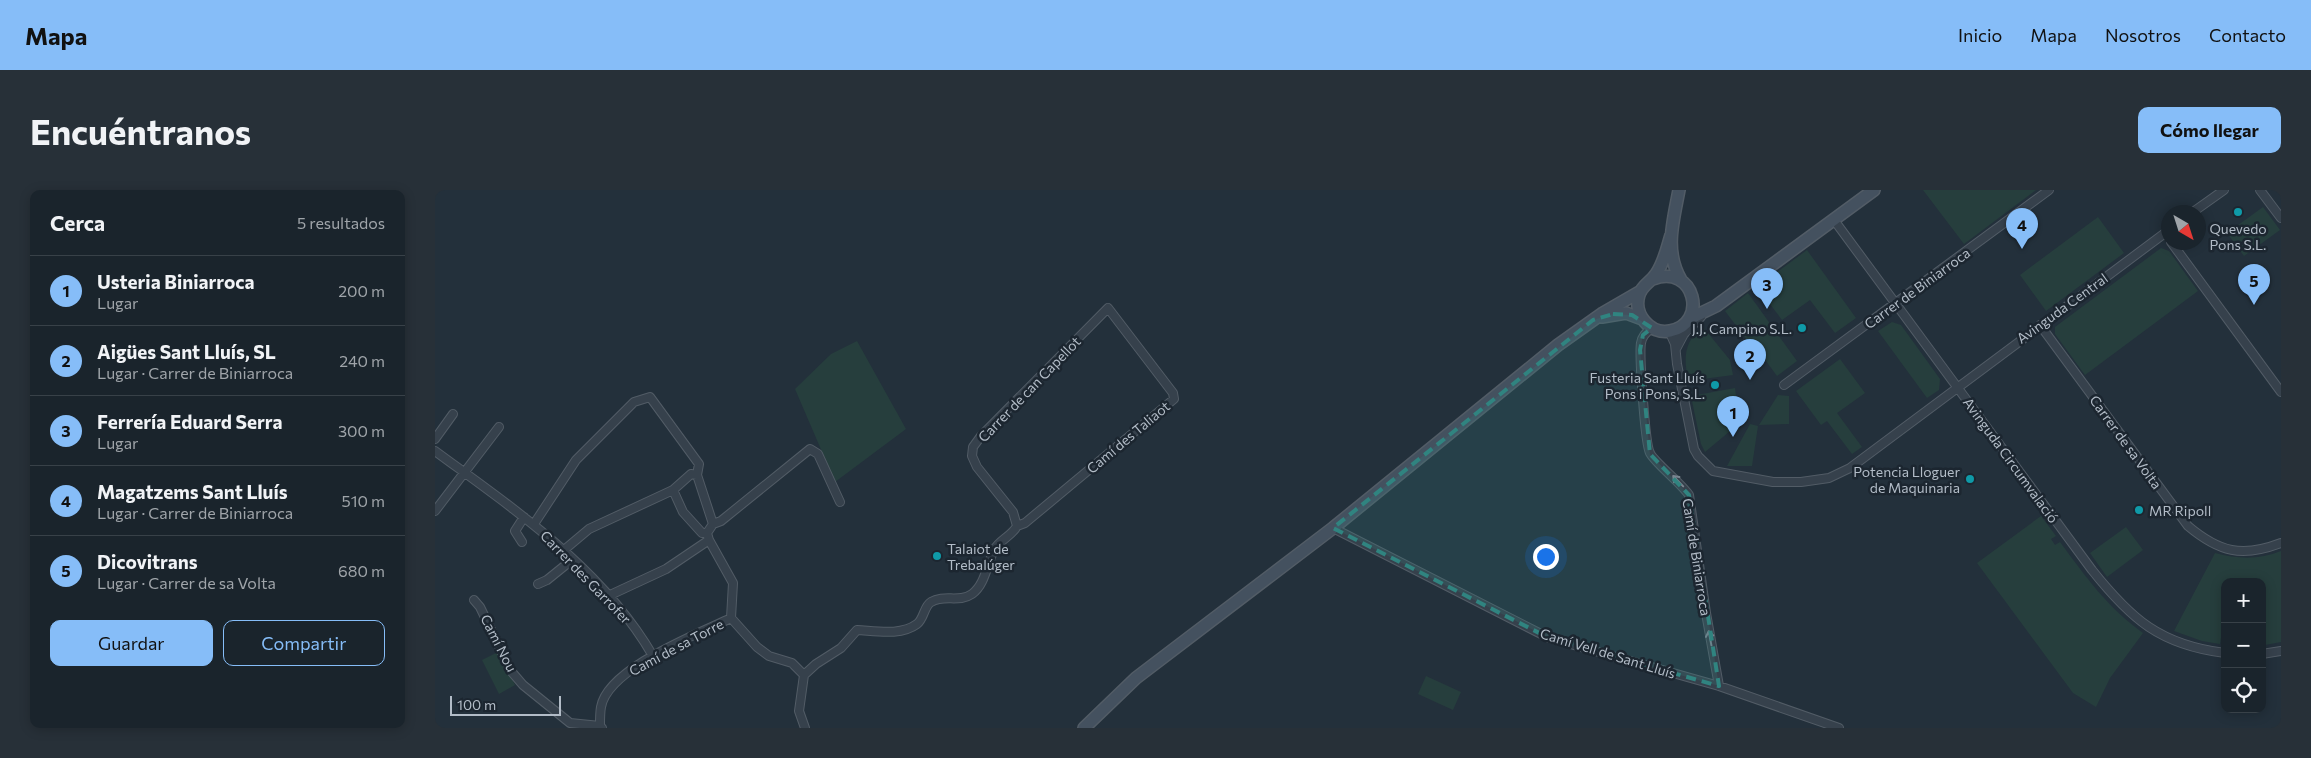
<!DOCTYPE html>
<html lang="es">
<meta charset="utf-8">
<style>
body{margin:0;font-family:Commissioner,sans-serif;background:#273038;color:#f1f3f6}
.controls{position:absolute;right:15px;bottom:15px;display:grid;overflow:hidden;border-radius:10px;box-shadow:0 2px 12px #0003}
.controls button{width:45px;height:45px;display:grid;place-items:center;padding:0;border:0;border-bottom:1px solid #384148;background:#1a242c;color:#f1f3f6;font:25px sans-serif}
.compass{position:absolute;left:1726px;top:15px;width:45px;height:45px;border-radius:50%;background:#1a242c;box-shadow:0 2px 12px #0003;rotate:141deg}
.scale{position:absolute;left:15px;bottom:12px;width:111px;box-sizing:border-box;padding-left:5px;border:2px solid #b2bcc7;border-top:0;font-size:14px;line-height:18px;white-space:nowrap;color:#b2bcc7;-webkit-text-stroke:4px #1c2630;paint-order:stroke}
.you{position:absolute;left:1110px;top:366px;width:18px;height:18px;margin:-12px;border:4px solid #fff;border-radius:50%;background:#1a73e8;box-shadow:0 0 0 8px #1a73e833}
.badge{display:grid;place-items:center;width:32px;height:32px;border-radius:50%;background:#86bdf8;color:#111;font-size:16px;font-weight:700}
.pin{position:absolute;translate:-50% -41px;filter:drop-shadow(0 1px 2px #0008)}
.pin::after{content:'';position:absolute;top:26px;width:18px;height:15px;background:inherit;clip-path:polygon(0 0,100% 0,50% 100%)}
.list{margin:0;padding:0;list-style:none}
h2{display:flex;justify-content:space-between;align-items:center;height:65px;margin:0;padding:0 20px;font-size:21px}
h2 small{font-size:16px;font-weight:400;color:#9fa4a9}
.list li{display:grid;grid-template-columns:32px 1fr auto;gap:15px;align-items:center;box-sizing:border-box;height:70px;padding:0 20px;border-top:1px solid #384148}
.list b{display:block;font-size:19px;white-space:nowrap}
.list p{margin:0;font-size:16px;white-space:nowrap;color:#9fa4a9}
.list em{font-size:16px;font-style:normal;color:#9fa4a9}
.actions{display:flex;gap:10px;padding:15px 20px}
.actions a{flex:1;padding:11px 0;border:1px solid #86bdf8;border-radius:10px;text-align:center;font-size:18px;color:#86bdf8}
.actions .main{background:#86bdf8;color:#111}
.icon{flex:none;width:28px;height:28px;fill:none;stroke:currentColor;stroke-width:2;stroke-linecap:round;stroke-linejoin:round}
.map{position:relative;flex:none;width:1846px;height:538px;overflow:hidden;border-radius:10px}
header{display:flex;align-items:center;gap:30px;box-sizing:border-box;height:70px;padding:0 25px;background:#86bdf8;color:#111}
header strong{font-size:24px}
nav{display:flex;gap:28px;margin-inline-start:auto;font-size:18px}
.intro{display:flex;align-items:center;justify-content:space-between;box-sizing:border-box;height:120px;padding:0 30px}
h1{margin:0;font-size:35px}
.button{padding:12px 22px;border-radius:10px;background:#86bdf8;color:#111;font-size:18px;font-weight:700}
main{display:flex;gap:30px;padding:0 30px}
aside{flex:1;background:#1a242c;border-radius:10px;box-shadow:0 2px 12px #0003}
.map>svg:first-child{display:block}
.green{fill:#263e3d}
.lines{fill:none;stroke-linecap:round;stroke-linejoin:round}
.minor-casing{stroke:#525c66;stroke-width:10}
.secondary-casing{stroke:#525c66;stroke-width:14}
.minor{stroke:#36414c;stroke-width:8}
.secondary{stroke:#44515f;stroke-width:11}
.oneway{stroke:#7a8590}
.marked{fill:#308480;fill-opacity:0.2;stroke:#308480;stroke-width:4;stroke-dasharray:10 6;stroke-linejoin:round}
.culture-dot{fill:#0f9aa8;stroke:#1c2630;stroke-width:2}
.labels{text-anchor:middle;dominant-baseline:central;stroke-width:5;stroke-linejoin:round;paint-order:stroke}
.poi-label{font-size:14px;fill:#b2bcc7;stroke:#1c2630;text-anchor:end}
.street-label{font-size:14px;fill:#b2bcc7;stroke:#1c2630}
</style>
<header>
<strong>Mapa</strong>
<nav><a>Inicio</a><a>Mapa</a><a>Nosotros</a><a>Contacto</a></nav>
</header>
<div class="intro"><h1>Encuéntranos</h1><a class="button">Cómo llegar</a></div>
<main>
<aside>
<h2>Cerca<small>5 resultados</small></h2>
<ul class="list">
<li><span class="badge">1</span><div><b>Usteria Biniarroca</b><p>Lugar</p></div><em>200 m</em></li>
<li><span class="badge">2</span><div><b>Aigües Sant Lluís, SL</b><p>Lugar · Carrer de Biniarroca</p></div><em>240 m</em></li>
<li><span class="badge">3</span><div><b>Ferrería Eduard Serra</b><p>Lugar</p></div><em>300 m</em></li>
<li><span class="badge">4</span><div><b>Magatzems Sant Lluís</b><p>Lugar · Carrer de Biniarroca</p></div><em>510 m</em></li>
<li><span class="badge">5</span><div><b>Dicovitrans</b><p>Lugar · Carrer de sa Volta</p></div><em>680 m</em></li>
</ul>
<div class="actions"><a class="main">Guardar</a><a>Compartir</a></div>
</aside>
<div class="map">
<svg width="1846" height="538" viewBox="0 0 1846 538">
<rect width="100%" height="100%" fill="#23303b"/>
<path class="green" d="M1488,0h113l-72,54z
M1828,17l17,23 -36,26 -17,-23z
M1663,27l26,36 -78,58 -26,-36z
M1726,58l8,3 29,40 -113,84 -30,-41v-7z
M1372,60l49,68 -21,15 -25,-33 -28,20 -25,-33z
M1313,103l49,68 -20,15 -25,-34 -2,2 -25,-33z
M1457,132l9,3 39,54 -1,11 -12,8 -49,-67z
M1268,137l27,33 3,15 -45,6c-4,-23 -5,-39 15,-54z
M422,151l49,88 -71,53 -40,-93 36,-35z
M1405,169l25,34 -28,20 25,34 -10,7 -25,-33 -6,4 -25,-34z
M1300,198l4,32 3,1 -37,31 -4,-8 -10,-48z
M1343,205l11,1v28l-30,1z
M1315,234l8,2 -6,40h-25z
M1606,326l15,20 -5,3 4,6 5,-3c26,35 47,65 83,91l-33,45 -14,29 -23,-14 -96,-130z
M1691,337l17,23 -36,27 -17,-24z
M1846,361v91l-16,3 -3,-63h-37v30l-5,32 -18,-3 -28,-10 41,-78c23,6 44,7 66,-2z
M63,462l17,33 -16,9 -17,-34z
M991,486l35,16 -8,18 -35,-16z"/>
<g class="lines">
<defs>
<path id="minor" d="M1825,0l21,28
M1758,22l31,-22
M1399,30l258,350c39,49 68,75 133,83
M1736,52l110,150
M673,118l65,85 1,6 -149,124 -8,3 -4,-14 -36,-45 -5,-11 1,-9 8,-11z
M1605,135l148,201c31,26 54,32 93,17
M1217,138c-6,4 -10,8 -11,15 -2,11 4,101 9,110 4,9 31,30 39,42l17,118 13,73
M1232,142l3,1 5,11 4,-16
M1240,154l2,20 17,85 4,7 15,15 60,11h28l28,-4 21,-10 319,-238
M1241,159l8,-15 17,-17
M1349,195l265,-195
M0,249l18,-25
M0,261c80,59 167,117 218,205
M238,300l10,22 19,21h5
M0,321l64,-84
M99,334l42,-64 58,-58 16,-5 49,67 -2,11 16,49 -6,9 2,7 24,43 -2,35 26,29 12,9 23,7 12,12
M278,334l8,-3 89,-72 8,5 22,48
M898,338l216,110 170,48 120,42
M87,352l-7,-11 9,-14
M129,360l25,-21 84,-39 18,-16 6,1
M103,394l9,-4 26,-21
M173,406l58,-27 43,-29
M39,410l6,7 31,64 12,14 47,38 30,3 -1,2
M1827,464l19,-3
M369,485l12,-11 25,-16 16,-18c19,1 44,6 60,-6 7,-5 7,-18 14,-22 13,-8 28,1 41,-8 13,-9 15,-30 22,-44 5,-10 18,-14 23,-24
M369,485l-5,36 6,17
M167,538l-2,-2c0,-6 0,-14 1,-19 7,-39 97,-73 130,-89"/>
<path id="secondary" d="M1244,0c-6,32 -15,61 2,90
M1218,89c42,-16 56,45 17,52 -20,4 -37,-17 -31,-36 3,-10 12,-13 17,-21 8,-11 11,-26 15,-39
M1167,127l24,-4 16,6
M1254,129l27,-13 158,-116
M649,538l52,-50 197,-150 225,-183 45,-32 38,-22"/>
</defs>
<use href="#minor" class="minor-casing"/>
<use href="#secondary" class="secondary-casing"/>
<use href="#minor" class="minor"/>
<use href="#secondary" class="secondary"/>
</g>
<defs><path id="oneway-shaft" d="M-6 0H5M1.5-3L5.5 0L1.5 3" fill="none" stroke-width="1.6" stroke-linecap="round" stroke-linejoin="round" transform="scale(1.25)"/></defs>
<g class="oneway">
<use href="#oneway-shaft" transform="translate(1243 291) rotate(-134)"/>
<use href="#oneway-shaft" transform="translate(1275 448) rotate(-101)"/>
</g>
<path class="marked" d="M1178,124l19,1 20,13 -9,7 -3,15 10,104 39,41 30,191 -170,-48 -216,-110 260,-208z"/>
<g class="culture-dot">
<circle cx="1803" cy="22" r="5"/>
<circle cx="1367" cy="138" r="5"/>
<circle cx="1280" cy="195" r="5"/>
<circle cx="1535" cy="289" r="5"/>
<circle cx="1704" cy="320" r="5"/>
<circle cx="502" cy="366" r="5"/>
</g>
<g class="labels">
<g class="poi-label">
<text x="1803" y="38" text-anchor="middle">Quevedo<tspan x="1803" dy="16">Pons S.L.</tspan></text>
<text x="1357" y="138">J.J. Campino S.L.</text>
<text x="1270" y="187">Fusteria Sant Lluís<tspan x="1270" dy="16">Pons i Pons, S.L.</tspan></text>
<text x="1525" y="281">Potencia Lloguer<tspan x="1525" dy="16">de Maquinaria</tspan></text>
<text x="1714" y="320" text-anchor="start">MR Ripoll</text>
<text x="512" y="358" text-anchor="start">Talaiot de<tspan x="512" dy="16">Trebalúger</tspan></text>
</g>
<g class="street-label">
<text transform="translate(1482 98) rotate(-36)">Carrer de Biniarroca</text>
<text transform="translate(1627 118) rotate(-36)">Avinguda Central</text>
<text transform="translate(594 199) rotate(-46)">Carrer de can Capellot</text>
<text transform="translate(693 247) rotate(-40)">Camí des Taliaot</text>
<text transform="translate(1691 252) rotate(54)">Carrer de sa Volta</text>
<text transform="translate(1576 270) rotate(54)">Avinguda Circumvalació</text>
<text transform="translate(1262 367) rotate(81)">Camí de Biniarroca</text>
<text transform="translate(151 387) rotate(46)">Carrer des Garrofer</text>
<text transform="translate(64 453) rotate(63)">Camí Nou</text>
<text transform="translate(241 457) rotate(-28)">Camí de sa Torre</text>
<text transform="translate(1173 463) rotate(17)">Camí Vell de Sant Lluís</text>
</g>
</g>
</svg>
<div class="controls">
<button>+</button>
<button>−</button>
<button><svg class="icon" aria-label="locate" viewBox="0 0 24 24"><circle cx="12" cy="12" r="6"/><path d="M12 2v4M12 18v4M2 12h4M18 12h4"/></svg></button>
</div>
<svg class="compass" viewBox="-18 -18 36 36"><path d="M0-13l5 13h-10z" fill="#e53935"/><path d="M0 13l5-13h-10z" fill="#9fa4a9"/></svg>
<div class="scale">100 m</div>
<div class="you"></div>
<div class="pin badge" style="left:1298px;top:247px">1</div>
<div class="pin badge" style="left:1315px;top:190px">2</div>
<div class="pin badge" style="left:1332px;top:119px">3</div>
<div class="pin badge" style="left:1587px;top:59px">4</div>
<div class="pin badge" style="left:1819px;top:115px">5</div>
</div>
</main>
